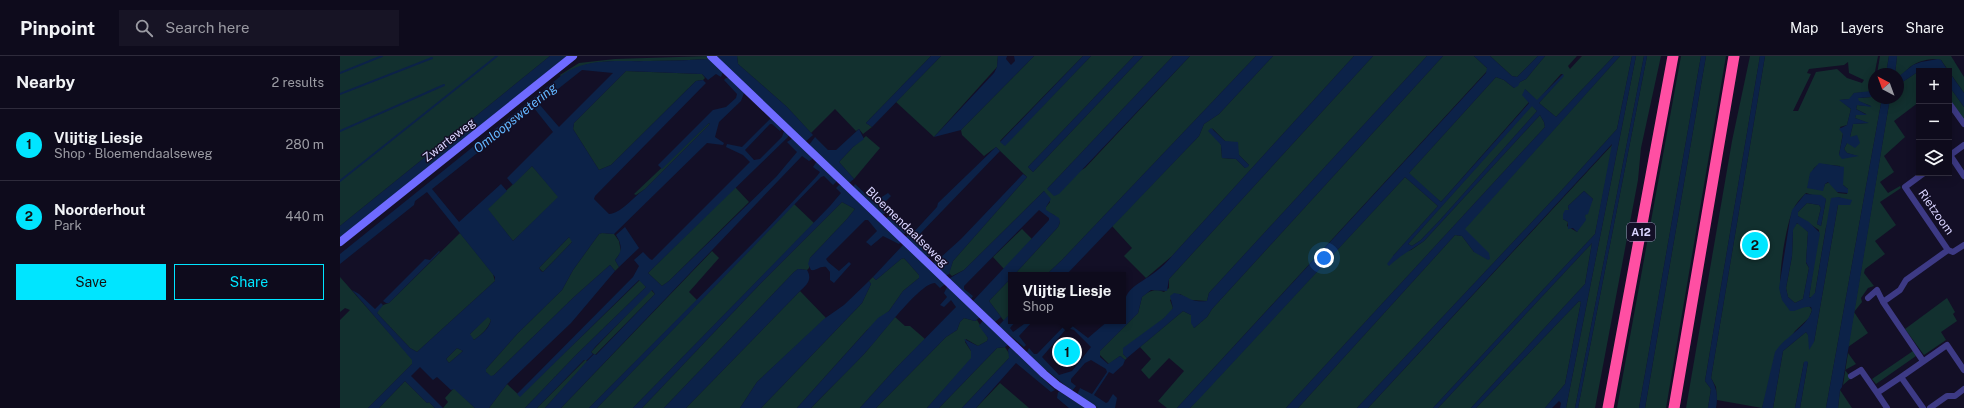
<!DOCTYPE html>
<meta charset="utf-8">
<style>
body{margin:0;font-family:"Public Sans",sans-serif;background:#171425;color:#f1f3f6}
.controls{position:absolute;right:12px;top:12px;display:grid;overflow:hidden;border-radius:0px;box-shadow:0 2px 10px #0003}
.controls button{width:36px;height:36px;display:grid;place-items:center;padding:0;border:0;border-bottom:1px solid #2e2b3b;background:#0e0b1c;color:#f1f3f6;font:20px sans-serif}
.compass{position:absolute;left:1528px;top:12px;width:36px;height:36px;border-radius:50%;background:#0e0b1c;box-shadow:0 2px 10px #0003;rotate:319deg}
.you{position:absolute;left:984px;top:202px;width:14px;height:14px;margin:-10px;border:3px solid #fff;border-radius:50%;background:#1a73e8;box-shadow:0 0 0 6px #1a73e833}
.badge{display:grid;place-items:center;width:26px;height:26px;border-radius:50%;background:#00e5ff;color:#111;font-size:13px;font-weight:700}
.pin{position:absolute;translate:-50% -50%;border:2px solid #fff;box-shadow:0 1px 4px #0006}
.popup{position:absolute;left:668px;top:216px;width:118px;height:52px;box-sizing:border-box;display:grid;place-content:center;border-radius:0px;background:#0e0b1c;filter:drop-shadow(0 1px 3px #0005);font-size:13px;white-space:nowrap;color:#9b9ba3}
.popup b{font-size:15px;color:#f1f3f6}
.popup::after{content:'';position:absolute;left:50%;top:100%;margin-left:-8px;border:8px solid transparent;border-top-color:#0e0b1c}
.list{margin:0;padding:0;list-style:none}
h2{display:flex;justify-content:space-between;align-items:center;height:52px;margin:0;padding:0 16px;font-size:17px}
h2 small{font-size:13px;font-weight:400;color:#9b9ba3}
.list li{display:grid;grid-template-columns:26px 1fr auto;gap:12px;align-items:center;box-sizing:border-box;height:72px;padding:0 16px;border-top:1px solid #2e2b3b}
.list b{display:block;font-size:15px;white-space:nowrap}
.list p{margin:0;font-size:13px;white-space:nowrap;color:#9b9ba3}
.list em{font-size:13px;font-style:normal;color:#9b9ba3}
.actions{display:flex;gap:8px;padding:12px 16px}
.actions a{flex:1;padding:9px 0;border:1px solid #00e5ff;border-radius:0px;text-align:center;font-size:14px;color:#00e5ff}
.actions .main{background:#00e5ff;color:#111}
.icon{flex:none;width:22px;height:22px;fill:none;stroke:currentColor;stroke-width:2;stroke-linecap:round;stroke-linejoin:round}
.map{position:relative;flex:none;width:1624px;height:352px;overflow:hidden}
header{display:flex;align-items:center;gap:24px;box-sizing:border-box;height:56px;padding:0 20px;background:#0e0b1c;border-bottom:1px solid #2e2b3b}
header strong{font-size:19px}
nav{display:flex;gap:22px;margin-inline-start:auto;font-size:14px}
.search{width:280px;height:36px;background:#171425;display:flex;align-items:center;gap:10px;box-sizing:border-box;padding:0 14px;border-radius:0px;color:#9b9ba3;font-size:15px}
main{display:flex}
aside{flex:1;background:#0e0b1c}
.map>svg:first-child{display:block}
.green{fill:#12302f;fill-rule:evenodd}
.water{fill:#0c2248;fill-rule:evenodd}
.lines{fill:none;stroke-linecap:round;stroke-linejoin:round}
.stream{stroke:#0c2248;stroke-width:2}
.street{stroke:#3d3a85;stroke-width:6}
.secondary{stroke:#6f6bff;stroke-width:8}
.highway{stroke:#ff4fa3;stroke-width:11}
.labels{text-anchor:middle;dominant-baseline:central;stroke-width:3;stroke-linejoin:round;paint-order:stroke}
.shield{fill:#130f26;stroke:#9e99be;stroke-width:1}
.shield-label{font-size:11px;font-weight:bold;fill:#d9d4ff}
.street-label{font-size:12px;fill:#d9d4ff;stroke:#130f26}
.water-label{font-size:13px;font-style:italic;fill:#62b6ff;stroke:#130f26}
</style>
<header>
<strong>Pinpoint</strong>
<div class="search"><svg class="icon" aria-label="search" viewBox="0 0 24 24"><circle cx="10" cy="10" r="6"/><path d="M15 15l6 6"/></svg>Search here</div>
<nav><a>Map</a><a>Layers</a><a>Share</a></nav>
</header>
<main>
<aside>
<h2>Nearby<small>2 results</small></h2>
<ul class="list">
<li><span class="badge">1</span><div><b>Vlijtig Liesje</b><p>Shop · Bloemendaalseweg</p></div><em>280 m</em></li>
<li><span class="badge">2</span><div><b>Noorderhout</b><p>Park</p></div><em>440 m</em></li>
</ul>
<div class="actions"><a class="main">Save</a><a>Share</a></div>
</aside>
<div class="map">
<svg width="1624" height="352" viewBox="0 0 1624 352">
<rect width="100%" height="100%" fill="#130f26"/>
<path class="green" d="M0,0h210l-210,170z
M369,0v3c-20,1 -40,2 -59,2 -31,1 -63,-4 -89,16l-1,-2 19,-12 36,-4z
M397,0h194l-65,67 6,4 -9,7 -4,-5 -3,2 -21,-22 -24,24 -24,-26 -49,-43z
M601,0h57l-1,11 -63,70 -38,-35z
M694,0h49l-83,85 5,4 86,-89h43l-106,111 5,5 110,-116h30l-126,133 38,-21 105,-112h66l-194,204 -16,15h-32l44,-48 2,-5 -6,-7 -8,-4v-4l4,-5 -6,-11 -80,79 -12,6 -3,-3 4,-12 74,-84 -31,-30 -12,9 -22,-21 -1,-5z
M933,0h81l-182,200 -26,22 -22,-22 8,-8 -20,-22 87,-90 5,-12 15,-10zM872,72l37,37 -4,3 -9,-9 -14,-1 -1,-13z
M1033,0h54l-218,237 -2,8 -17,-1 -10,-6 -10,6 3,8 -3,5 -47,41 4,4 -2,2 -5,-4 -11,8 -10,-10 1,-3 38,-38 4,-16c7,-6 13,-9 22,-5l5,-4v-9z
M1103,0h31l13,12v3l-310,337h-10l-9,-7 26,-30 -15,-13 -20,21 -8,-9 10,-11 -11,-12 43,-36 8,4 3,13 13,-11 5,-8z
M1150,0h48l-21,21 -5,-1z
M1205,0h32l-9,10 2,3 12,-13h32l-58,61 -17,-14 24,-27v-2h-2l-24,27 -12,-12 4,13 -88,100 -33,-28 88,-97 8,3 10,8 6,-6 6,-3z
M1280,0h12l-15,73 -55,61 -205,218h-59l157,-173 7,1 12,16 2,-11 -12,-12z
M1296,0h8l-69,352h-9z
M1307,0h14l-20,92 -3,32 -43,228h-17z
M1341,0h20l-62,352h-22z
M1366,0h20l-60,352h-21z
M1410,0h10l-55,325 6,8 -3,19h-22l46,-267z
M1425,0h113l-7,36 -17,1 -4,6 -10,1 11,9 -4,16 -7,2 3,6 -4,22 18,1 -10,-3 -3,-4 6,-12 3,-13 15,-1 -13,-5 1,-3 10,-1 -10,-5 1,-4 14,1 -13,-5v-3l13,-1 3,-7v8h8l-56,310h-26l8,-46h-4l-9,46h-22l10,-57 23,-19 8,10 24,-137h12l-6,-6 -6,-2 -12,30 -11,66 -3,5 -3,-1 10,-67 -21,-14v-4l9,-9 12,2 2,3 -4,16 4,2 5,-27 -20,-6c-5,5 -10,10 -13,17 -7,14 -17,75 -11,88l20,9 7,-1 3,4 -3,8 -14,13 -17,25 -16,52 -45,-8 -1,-13 -5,-9zM1508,6l1,11 15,7 -2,3 -15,-5 -10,-9 -21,3 -18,39h-5l18,-37 -4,-1 2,-4 35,-4zM1479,108l21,2 3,19 5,4 -1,5 -9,-1 -8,-11 -5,2 -1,3 -15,-9 5,-10z
M1540,0h9l-3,18h-9z
M1557,0h54l13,21v16l-23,-33c-10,-3 -26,2 -33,9 -4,3 -6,6 -10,8v-3h-3z
M286,15l76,3 3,4 -2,2 -7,1 -85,84 -12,5 -26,-41 1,-6z
M1579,15v31l-25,19 11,16 -21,19 10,16 -14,10 8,11 12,-7 1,2 -21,14 16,23 -21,16 10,13 -20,15 -1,4 10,13 -6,2 -7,10 1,4 -8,10 14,21 -20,14 6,-35 36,-214h8v-13z
M1609,30l15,21v15l-15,-22z
M1192,49l5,6 -96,108 -20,21 -9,6 -4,-2z
M1200,59l4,7 1,5 -259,281h-96l215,-231 33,29 -45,50 18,-6 13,-9z
M369,67l1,1 -65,65 -9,6 -2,-1z
M526,80l14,12 -26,31 -15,-17 14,-15z
M1273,88l-18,90 -162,174h-65zM1244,135l9,8 -16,33 -10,-6 1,-4 -5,-3 1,-4 5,-5 -1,-4z
M192,110l27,31 -46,44 -26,-32z
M395,131l14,15 -80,79 -7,5 -14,-13z
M502,146l13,7 -8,10 -37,39 -1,10 -2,2 -9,-1 -4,3 -130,136h-22l117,-123z
M454,148l20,19 -181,185h-36z
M1459,167l9,9 -2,31 3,5 -6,31 -8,4 -7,-6 -2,-9 6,-32 1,-28 3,-4z
M682,173l10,10 -28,30 -11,-12z
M120,177l33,41 2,7 -78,71 -7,-4 -33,-35c1,-6 7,-9 12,-10z
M262,177l12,1 5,7 2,11 -6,8 4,7 -4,4 -5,-6 -36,32 -80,78 -3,2 -5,-5v-3l31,-35 45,-44 11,-20 26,-36z
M229,181l4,4 -30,31 -4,-4z
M1252,187l-7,41 -114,124h-33z
M372,195l7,7 -30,34 8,8 -108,108h-28z
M564,202l15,17v3l-16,13 -14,20 -22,19 -70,78h-36l101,-105 9,-19 -2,-3 4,-4 3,3 25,-21z
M0,221l73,83 -1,4 -44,44h-28v-88l10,-10 -5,-2 -5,4z
M671,222v35l-7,8 -15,-20z
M300,224l6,7 -69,67 -52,54h-36l18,-24 13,12z
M311,234l4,4 -60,61 -4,-3z
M460,235l26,27 -69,64 -17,26h-54z
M1607,242l8,14 -2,2 4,7 -16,11 5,8 -22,15 -19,-26z
M1239,245l2,1 -1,5 -15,77 -20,24h-69z
M148,260l3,4c-3,9 -10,15 -17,20l-5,-5z
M555,261l10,9h5l15,13 -29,29 -36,40h-49l54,-55z
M624,262l11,3 2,-1 11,18 -1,3 -9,5 -12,-7 -1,3 6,9 1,7 -45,50h-51l70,-71 11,-7 3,-8z
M665,291l5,8 -1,3 -47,50h-23l58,-60z
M117,292l6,3 -14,12 -3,-4z
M1573,295l3,5 -40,28 -4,-5z
M1508,297l8,11 -11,6 6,8 -8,7z
M246,303l1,3 -42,46h-8z
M65,325l22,22 2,-1 6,6h-56z
M660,327l29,25h-53z
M114,332l21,20h-32l5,-6 -3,-4z
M1500,334l12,18h-14z"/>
<path class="water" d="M210,0h17l-227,182v-12z
M374,0h23l1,8 49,43 26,28 -8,7z
M591,0h10l-69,71 -6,-4z
M658,0h9l-1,3 5,6 4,-4 -1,-5h20l-73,74 -27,7 60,-64 3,-6z
M743,0h8l-86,90 -5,-4z
M794,0h9l-110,116 -5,-5z
M833,0h17l-131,138 -5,2 -7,-7z
M916,0h17l-54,58 -15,10 -5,12 -133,139h-20l16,-15z
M1014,0h19l-204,223 -2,12 -16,-1 -9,7 -4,16 -38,38v6l8,7 12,-8 5,4 -2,5 -10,9 -4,-2 -15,23 12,8 2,-1 5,-8 4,4 -2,10h-17l-21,-13 3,-7 12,6 15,-22 -1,-3 -15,-9 -6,3 -14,16v3l5,4 -4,5 -32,-26 -13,-13 2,-4 5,6h3l29,-30 5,1 17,13 20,-17h15c0,-33 7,-31 31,-48 7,-5 13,-11 18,-17zM727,272l7,2 17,17 -19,24 -13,4 -17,-18z
M1087,0h16l-231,253 -5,8 -13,11 -3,-5v-8l-8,-4 -56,47 -4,-4v-6l41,-30 9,-10 -3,-12 4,-3c15,2 14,10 33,8l2,-8z
M1134,0h16l22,20 5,1 21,-21h7l-19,23 -6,3 -2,4 -4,2 -10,-8 -8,-3 -87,96 32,29 88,-99 -7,-8 3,-6 12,11 26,-26 1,2 -25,27 17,14 58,-61h6l-155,173 24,24 1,6 -2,1 -14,-8 -12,-16 -7,-1 -157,173h-12l259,-281 -1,-5 -4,-7 -116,126c-13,9 -23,14 -35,25l-2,-2 6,-8 45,-50 -33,-29 -205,221 -10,10h-13l309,-335 1,-5zM1192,50l5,5 -96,108 -20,21 -9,6 -4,-2z
M1292,0h4l-70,352h-6l1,-5 -2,-2 -7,7h-7l20,-24 15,-77 1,-5 -2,-1 -103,107h-5l114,-124 7,-41 -154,165h-5l162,-174 17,-90 -244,264h-11l205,-218 55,-61z
M1304,0h3l-69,352h-3z
M1361,0h5l-61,352h-6z
M1420,0h5l-54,322c6,11 7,18 5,30h-8l3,-19 -6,-8z
M1549,0h8l-2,18h-9z
M369,3l14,13 -2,5 -5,-3 -8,6 -6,-6 -76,-3 -52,52 -1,6 26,41 12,-5 85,-84 7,-1 3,3 -111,113 -1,3 15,15c13,-1 25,-18 36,-25l65,-65 -1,-1 -47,46 -4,-4 55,-55 13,-3 10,-9 1,-4 -13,-14 2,-2h3l15,15 -3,8 -22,21 -4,15 9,6 -1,2 -16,-2 -93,91 -12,-1 -3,1 -26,36 -11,20 -45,44 -31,35v3l5,4 3,-1 80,-78 36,-32 5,6 -44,52 -64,61 -18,24h-14l-21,-19 -3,1 -14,-13 -4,3 -13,-13 -9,9 32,32h-8l-6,-6 -2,1 -22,-22 -26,27h-11l44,-44v-4l-60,-70 7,4 16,15 6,-6 2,2 -6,8 33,35 7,4 78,-71v-4l-68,-85 -12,9 -1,4 -74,59v-10l222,-179c25,-18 58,-13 87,-14 20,0 40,-1 60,-2zM242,14l31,3 -54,54 -20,-23zM194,52l19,24 -46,46 6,7 19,-19 26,31 -45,44 -25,-32 19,-18 -6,-7 -42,38 -27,-33zM229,181l3,5 -29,30 -2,-1 -2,-3zM148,261l3,3c-2,9 -10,15 -17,20l-4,-6zM117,292l6,3 -14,12 -3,-4z
M1598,3l3,1 7,11h-29l-21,14v-8l15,-12 8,-3z
M1609,16l15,21v14l-15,-21z
M1534,19v15l-3,7 -13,1 1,3 14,6 -16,-2 -1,4 11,6h-11l-1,3 14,5 -16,1 -3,13 7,-2 3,8 -5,5 -8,-5 -3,6 3,4 12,3 -17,3 -3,-4 4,-21 -4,-5 8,-4 4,-16 -12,-9 10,-1 5,-6 17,-2z
M1542,42h8l-48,289 -2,3 -2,18h-12z
M431,62l11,11 -2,2 -8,-7h-2l-25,26 9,10 6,-1 22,-22 2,-6 5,3 -1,3 -140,136 14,13 7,-5 107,-104 21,-25 -10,-10 6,-4 21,20 -5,3 -7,-5 -241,252h-16l43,-48 6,-6 2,1 59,-61 -3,-4 -56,56 -5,6 2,2 -6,6h-3l-47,48h-12l52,-54 69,-67 -7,-7 -119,117 -3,-3 116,-117 6,-11 -5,-6 1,-1 8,-7 7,7 2,1 98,-98 -7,-7 -17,-8 1,-3 15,3z
M871,72l14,13 13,1 1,13 10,10 -1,2 -3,1 -9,-9 -14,-1 -1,-13 -13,-14z
M519,73l5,10 -11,8 -14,15 15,17 -5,4 -40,-38 6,-8 13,13h8z
M656,91l4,4 -84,87 16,17 -3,2 -4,-1 -19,-19 4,-5 2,2 25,-27 1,-4z
M477,105l19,19v2l-3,3 -9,-9 -3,1 -224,231h-8l177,-178 51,-54 3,-4 -7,-5z
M1479,107l25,4 -1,18 5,4v4l-11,-1 -9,-10 -3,2 -2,7 -16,-3 3,-15z
M683,118l4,3 -74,84 -4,13 -4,2 -10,-10 -1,-5 6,-3 21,-19z
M515,128l19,18 14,-9 3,3 -10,10 6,6 -5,3 -29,-28z
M499,129l3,1c20,19 40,37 59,56l-2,2 -16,-8 -12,10 -5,-4 11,-11 -9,-11h-3l-39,39 2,3 11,9 10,-9 2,2 -17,19 -4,-3v-8l-4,-5c-7,-1 -9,4 -15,3l-3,-6 2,-6 37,-39 8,-10 -13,-7 -83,83 -117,123h-9l197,-202 11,-13 -5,-5z
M704,135l7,8 -5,8v3l13,8 1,4 -2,5 -44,48h-3v3l-22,23 12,16 -6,5 -22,-21 76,-81v-2l-10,-8 -75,76v3l9,7 -2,3 -21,-19v-2l14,-8z
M1244,135l9,8 -5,15 -3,1 1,5 -9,12 -4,-4 -5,1v-7l-5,-3v-5l2,-4h4l-1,-4z
M1465,138l16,1 5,4 -5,27 -4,-2 4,-16 -2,-3 -12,-2 -9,9v4l11,6 11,11 -11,64 1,1 5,-5 16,-95 7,-1 14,3 -2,5h-12l-24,137 -5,8 -1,-15 -2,-3 -23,19 -10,57h-11l13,-56c9,-15 33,-25 37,-42l-1,-3c-8,-2 -14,5 -21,4l-8,-11 -3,-12 11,-69 2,-9zM1457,167l11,9 -2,30 3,6 -6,31 -8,4 -7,-6 -2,-9 6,-32 1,-26z
M550,158l18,16 -4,4 -18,-15z
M285,171l14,21 -20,19 -4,-7c8,-9 7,-15 1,-25z
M563,189l41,38v2l-4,3 -5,-5c-15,-1 -58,58 -70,70 -18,19 -36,36 -54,55h-14l81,-90 11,-7 14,-20 16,-13v-3l-15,-17 -3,1 -25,21 -3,-3z
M99,195l1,1 -51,51h-3l-3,-2 42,-42 5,1z
M458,213l9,1c6,10 -1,15 -7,21l-114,117h-22l130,-136z
M529,225l2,3 -9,19 -101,105h-21l17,-26 67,-63 20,-14z
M607,231h1l31,29v2l-4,3 -11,-3 -4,4 -3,8 -11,7 -70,71h-16l36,-40 60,-61 -5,-7 -7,7 -4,-2 7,-8 -3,-4z
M671,257v8h5l-6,7 3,4 14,-10 4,1 -12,13 7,9 -2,2 -24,-20 -1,-2z
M643,264l25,25 -3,2 -8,1 -58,60h-12l44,-50v-7l-7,-12 14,7 9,-5 1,-3 -9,-12z
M670,291l45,43 -4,2 -35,-29 -40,45h-14l47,-50 -1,-8z
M1466,305l2,1 -8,46h-5l9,-46z
M718,336h2l25,16h-16l-12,-10z"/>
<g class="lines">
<path class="stream" d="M0,17l42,-17
M0,38l92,-36
M0,75l104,-46
M0,125l157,-125"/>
<path class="street" d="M1609,47l15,21
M1610,99l14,21
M1609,100l15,-11
M1584,117l-19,14 43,63
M1528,242l9,-8 6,12
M1583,305l-40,-59 17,-12 6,-10 42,-30 5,2 11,-7
M1511,320l10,-6 16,23
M1547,352l-10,-15 24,-16
M1583,352l-22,-31 46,-32 17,25
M1590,352l17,-12h8l9,-7"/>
<path class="secondary" d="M371,0l333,318 13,11 35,23
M0,186l233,-186"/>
<path class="highway" d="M1268,352l65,-352
M1334,352l60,-352"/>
</g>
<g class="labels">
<rect class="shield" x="1287" y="167" width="28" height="18" rx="3"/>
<g class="shield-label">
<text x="1301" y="176">A12</text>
</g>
<g class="street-label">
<text transform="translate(109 84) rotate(-38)">Zwarteweg</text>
<text transform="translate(1596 156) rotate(55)">Rietzoom</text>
<text transform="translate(567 171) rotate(44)">Bloemendaalseweg</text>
</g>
<g class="water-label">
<text transform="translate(175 62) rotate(-39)">Omloopswetering</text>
</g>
</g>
</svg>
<div class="controls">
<button>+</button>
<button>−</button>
<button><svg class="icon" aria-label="layers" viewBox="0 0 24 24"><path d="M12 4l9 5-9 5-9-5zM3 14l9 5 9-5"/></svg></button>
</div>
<svg class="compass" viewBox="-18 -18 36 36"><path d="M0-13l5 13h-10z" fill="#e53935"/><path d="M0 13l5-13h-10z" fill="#9b9ba3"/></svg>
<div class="you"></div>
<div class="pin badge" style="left:727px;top:296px">1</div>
<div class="popup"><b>Vlijtig Liesje</b>Shop</div>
<div class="pin badge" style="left:1415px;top:189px">2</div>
</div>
</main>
